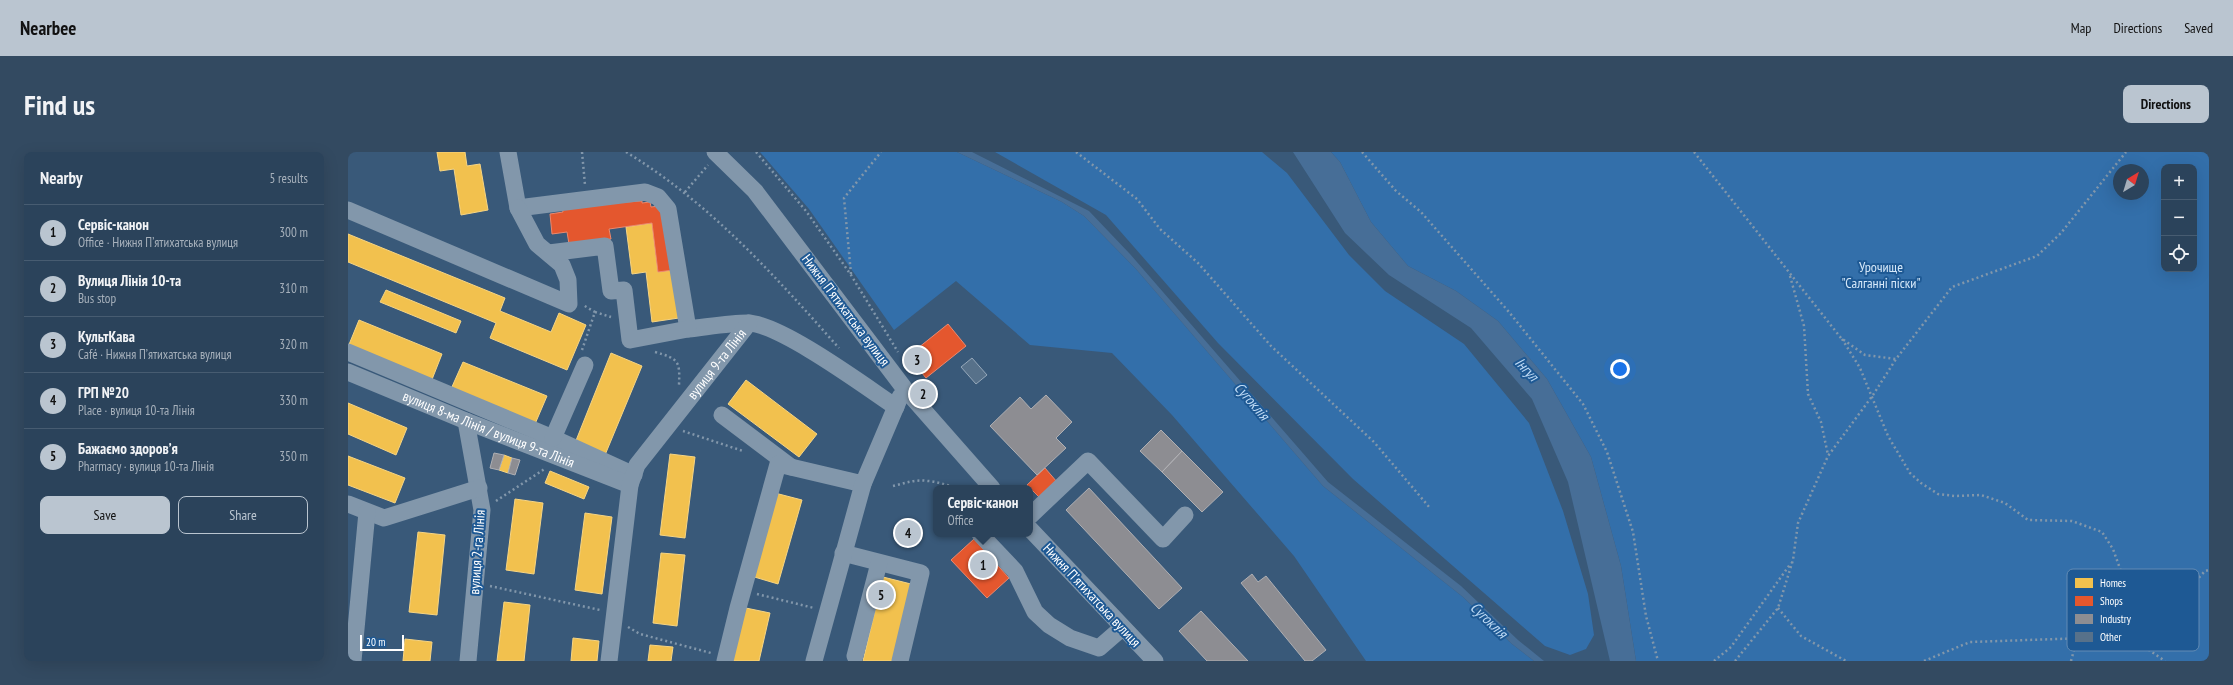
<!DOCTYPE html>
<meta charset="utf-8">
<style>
body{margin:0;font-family:"PT Sans Narrow",sans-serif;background:#334a61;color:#f1f3f6}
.controls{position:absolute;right:12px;top:12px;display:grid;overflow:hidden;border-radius:8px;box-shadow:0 4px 16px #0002}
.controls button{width:36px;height:36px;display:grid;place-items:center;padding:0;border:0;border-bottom:1px solid #475c71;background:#2b435b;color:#f1f3f6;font:20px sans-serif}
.compass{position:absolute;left:1765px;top:12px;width:36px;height:36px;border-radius:50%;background:#2b435b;box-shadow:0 4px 16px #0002;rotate:38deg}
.scale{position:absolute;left:12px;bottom:10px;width:44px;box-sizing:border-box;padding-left:4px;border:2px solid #fff;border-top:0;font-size:11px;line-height:14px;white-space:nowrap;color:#fff;-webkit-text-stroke:3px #1e5994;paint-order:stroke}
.you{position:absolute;left:1272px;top:217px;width:14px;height:14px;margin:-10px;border:3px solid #fff;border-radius:50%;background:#1a73e8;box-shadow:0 0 0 6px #1a73e833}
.badge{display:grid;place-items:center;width:26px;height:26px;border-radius:50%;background:#bac5d0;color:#111;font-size:13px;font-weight:700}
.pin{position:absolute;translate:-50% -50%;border:2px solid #fff;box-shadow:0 1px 4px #0006}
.popup{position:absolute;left:585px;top:333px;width:100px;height:52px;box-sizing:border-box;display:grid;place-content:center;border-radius:8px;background:#2b435b;filter:drop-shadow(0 1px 3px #0005);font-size:13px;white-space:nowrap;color:#a6b0bb}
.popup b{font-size:15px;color:#f1f3f6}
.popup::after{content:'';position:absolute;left:50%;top:100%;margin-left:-8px;border:8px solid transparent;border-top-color:#2b435b}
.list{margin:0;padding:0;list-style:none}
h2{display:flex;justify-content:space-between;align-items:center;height:52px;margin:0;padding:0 16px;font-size:17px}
h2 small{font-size:13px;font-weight:400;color:#a6b0bb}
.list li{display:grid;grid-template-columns:26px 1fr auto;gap:12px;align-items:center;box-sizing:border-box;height:56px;padding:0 16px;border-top:1px solid #475c71}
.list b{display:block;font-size:15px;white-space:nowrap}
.list p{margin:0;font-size:13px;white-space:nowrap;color:#a6b0bb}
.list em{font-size:13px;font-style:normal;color:#a6b0bb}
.actions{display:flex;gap:8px;padding:12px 16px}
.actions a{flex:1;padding:9px 0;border:1px solid #bac5d0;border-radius:8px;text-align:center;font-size:14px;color:#bac5d0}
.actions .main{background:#bac5d0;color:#111}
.icon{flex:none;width:22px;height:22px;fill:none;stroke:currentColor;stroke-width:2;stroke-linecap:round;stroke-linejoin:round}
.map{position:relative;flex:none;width:1861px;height:509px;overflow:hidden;border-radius:8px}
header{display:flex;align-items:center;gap:24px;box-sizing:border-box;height:56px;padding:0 20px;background:#bac5d0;color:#111}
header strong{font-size:19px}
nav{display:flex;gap:22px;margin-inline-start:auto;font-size:14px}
.intro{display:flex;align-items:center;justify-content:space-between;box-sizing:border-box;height:96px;padding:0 24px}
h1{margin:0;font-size:28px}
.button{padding:10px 18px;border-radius:8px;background:#bac5d0;color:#111;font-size:14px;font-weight:700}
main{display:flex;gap:24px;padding:0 24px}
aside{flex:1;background:#2b435b;border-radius:8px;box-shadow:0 4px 16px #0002}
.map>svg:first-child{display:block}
.green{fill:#336faa;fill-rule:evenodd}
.water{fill:#476e97}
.homes{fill:#f2c14e;stroke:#f6d483}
.shops{fill:#e4572e;stroke:#ec896d}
.industry{fill:#8d8d92;stroke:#afafb3}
.building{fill:#57718a;stroke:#96a8ba}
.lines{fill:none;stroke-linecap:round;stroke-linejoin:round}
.path{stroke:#8297ab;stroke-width:2.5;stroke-dasharray:2 3;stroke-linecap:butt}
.minor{stroke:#8297ab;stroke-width:17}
.labels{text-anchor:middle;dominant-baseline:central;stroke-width:4;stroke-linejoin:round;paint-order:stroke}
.park-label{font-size:14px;fill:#d7e9fa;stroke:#1e5994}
.street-label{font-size:14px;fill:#fff;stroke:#1e5994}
.water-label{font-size:15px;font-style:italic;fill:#bedaf5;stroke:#1e5994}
.key{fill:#1e5994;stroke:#628bb4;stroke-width:1}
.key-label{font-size:11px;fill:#fff}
</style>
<header>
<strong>Nearbee</strong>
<nav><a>Map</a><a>Directions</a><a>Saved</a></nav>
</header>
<div class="intro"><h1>Find us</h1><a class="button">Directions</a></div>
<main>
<aside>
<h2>Nearby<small>5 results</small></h2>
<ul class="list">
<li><span class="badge">1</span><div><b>Сервіс-канон</b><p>Office · Нижня Пʼятихатська вулиця</p></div><em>300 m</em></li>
<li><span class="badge">2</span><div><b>Вулиця Лінія 10-та</b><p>Bus stop</p></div><em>310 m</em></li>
<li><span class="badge">3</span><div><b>КультКава</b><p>Café · Нижня Пʼятихатська вулиця</p></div><em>320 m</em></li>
<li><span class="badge">4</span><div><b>ГРП №20</b><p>Place · вулиця 10-та Лінія</p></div><em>330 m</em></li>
<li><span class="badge">5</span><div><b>Бажаємо здоровʼя</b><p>Pharmacy · вулиця 10-та Лінія</p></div><em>350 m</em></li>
</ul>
<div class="actions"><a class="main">Save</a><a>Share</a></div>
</aside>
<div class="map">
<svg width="1861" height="509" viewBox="0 0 1861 509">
<rect width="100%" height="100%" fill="#395979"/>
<path class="green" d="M412,0h197l105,50 22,14 52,53 187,217 140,111 49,47 22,17h-168l-72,-105 -122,-141 -60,-62 -82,-8 -74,-64 -62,49 -85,-121z
M647,0h267l25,21 62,82 36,36 79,53 65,79 34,88 25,83 6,41 -8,14 -16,6 -25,-9 -192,-167 -135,-136 -112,-128z
M983,0h878v509h-573l-15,-95 -30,-109 -44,-78 -49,-58 -42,-30 -48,-25 -37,-44 -31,-60zM1816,15h30v102h-30zM1771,18h24v24h-24z"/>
<path class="water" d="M609,0h15l117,59 41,43 198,228 133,104 57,54 26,21h-10l-22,-17 -49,-47 -140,-111 -187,-217 -52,-53 -22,-14z
M945,0h38l9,10 31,60 37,44 48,25 42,30 49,58 44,78 30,109 15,95h-26l-42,-179 -36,-83 -61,-71 -82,-53 -44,-42z"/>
<path class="homes" d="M89,0h28l2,14 13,-2 8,46 -27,5 -7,-46 -14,2z
M304,71l6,49 15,-2 6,48 -27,4 -6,-50 -14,2 -6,-47z
M0,82l157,64 -5,13 51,21 8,-19 27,12 -19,45 -77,-32 6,-15 -148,-61z
M38,138l75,31 -5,12 -76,-31z
M11,168l83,34 -11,28 -83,-35z
M263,201l31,13 -37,89 -30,-12z
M115,210l84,34 -12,28 -84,-35z
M398,228l71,54 -18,23 -71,-53z
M0,251l59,25 -11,27 -48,-21z
M322,302l25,3 -10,81 -25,-3z
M156,303l8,3 -4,15 -9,-3z
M0,304l57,22 -10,25 -47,-18z
M202,319l39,16 -5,12 -39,-16z
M427,341l27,7 -24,84 -27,-8z
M167,347l28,4 -9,71 -28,-4z
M237,361l27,4 -10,77 -27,-4z
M553,371l18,4 -4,16 -18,-4z
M70,380l27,3 -8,80 -28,-3z
M313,401l24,2 -8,71 -24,-3z
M535,425l28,7 -18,77h-30z
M156,450l26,3 -6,56h-27z
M393,455l29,6 -11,48h-30z
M225,486l26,3 -2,20h-26z
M57,487l27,3 -2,19h-27z
M302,493l23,2 -2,14h-23z"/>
<path class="shops" d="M294,49v2l8,-1 1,5 8,-1 1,6h4l9,58 -15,2 -6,-49 -43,6 2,10 -42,5 -2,-12 -15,2 -2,-20 13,-2 -1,-6z
M600,172l18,22 -40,32 -18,-22z
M697,316l12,14 -17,16 -13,-13z
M626,387l35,39 -22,20 -36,-38z"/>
<path class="industry" d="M698,243l26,27 -16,16 10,10 -29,27 -47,-49 30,-29 11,12z
M813,278l21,21 -20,21 -22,-21z
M834,299l41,41 -21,20 -40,-40z
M146,301l10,2 -5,15 -9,-2z
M164,306l8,2 -5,15 -7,-2z
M741,336l93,100 -23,21 -93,-99z
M904,422l6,8 8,-6 60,74 -14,11h-7l-64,-78z
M853,459l47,50h-41l-28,-30z"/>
<path class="building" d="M624,206l15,17 -11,9 -15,-17z"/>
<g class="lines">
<path class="path" d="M234,0l3,33
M278,0c85,52 148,123 213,196
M408,0l50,59 45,64 47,77
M728,0l61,47 23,30 38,34 73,83 103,96 56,66
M1014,0l34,39 25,21 88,100 74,92 24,48 26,80 13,84 12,45
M1346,0l147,186 24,17 31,4 56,-72 85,-31 24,-23 65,-81
M337,40l23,-27
M503,122l-7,-76 37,-46
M1442,124l14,50 4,68 13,28 7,33
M247,160l16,5
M1494,187l18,29 28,68 22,37 11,10 17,11 17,2 26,-1 24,8 23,17 44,1 30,11 11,17 16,45 1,23 -6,11 22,20 19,13
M234,198l13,-38 -12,-7
M307,200c24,7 25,9 24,33
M335,279l60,20
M545,334c12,-3 23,-7 35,-5 15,1 27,9 43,6
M148,349l50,-33
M142,434l110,24
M409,442l57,14
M1430,456l23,28 45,25
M280,475l12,7 71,19
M1366,509l17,-14 60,-84
M1387,509l43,-53 15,-48 5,-37 30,-67 45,-61 23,-36
M1576,509l46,-19 117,-4 68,-20 21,-8 17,-26 12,-13 4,-1
M1723,509l3,-11 13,-11"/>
<g class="minor">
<path d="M160,0l10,56 127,-16 13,5 10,12 20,120c19,-2 41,-6 60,-6 33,1 118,64 148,84"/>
<path d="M367,0l40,39 149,197 88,100"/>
<path d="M0,58l221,94 -1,-24 -6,-15 -25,-21 -19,-36"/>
<path d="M201,101l56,-7 6,45 13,-1 6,50 58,-11"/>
<path d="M0,200l205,86 81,37"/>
<path id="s1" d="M0,220l118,49 164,64"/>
<path d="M374,263l69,52"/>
<path d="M118,269l16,89 -14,151"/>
<path d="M205,286l32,-73"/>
<path d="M0,352l36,14 95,-30"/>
<path d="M682,364l58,-55 75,78 22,-24"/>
<path d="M682,377l125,132"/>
<path d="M632,382l35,37 20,41 14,13 21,13 29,10 23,-20"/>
<path d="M495,401l78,20 -21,88"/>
<path d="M507,504l24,-93"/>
<path d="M5,509l14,-149"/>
<path id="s2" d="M261,509l21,-176 7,-20 112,-142"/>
<path d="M377,509l13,-53 40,-144 85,20"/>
<path d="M466,509l49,-177 37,-87"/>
</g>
</g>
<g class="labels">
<g class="park-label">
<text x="1533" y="115">Урочище<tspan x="1533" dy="16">"Салганні піски"</tspan></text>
</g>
<g class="street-label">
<text transform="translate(498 158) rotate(53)">Нижня Пʼятихатська вулиця</text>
<text stroke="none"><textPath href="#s2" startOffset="327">вулиця 9-та Лінія</textPath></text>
<text stroke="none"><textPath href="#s1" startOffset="152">вулиця 8-ма Лінія / вулиця 9-та Лінія</textPath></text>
<text transform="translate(129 400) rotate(-86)">вулиця 2-га Лінія</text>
<text transform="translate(744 443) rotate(47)">Нижня Пʼятихатська вулиця</text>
</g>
<g class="water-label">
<text transform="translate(1179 217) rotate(47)">Інгул</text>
<text transform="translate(904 249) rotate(49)">Сугоклія</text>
<text transform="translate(1141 468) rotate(44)">Сугоклія</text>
</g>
</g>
<rect x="1719" y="417" width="132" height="82" rx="6" class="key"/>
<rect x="1727" y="426" width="18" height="10" fill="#f2c14e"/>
<rect x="1727" y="444" width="18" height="10" fill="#e4572e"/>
<rect x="1727" y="462" width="18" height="10" fill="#8d8d92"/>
<rect x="1727" y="480" width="18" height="10" fill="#57718a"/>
<g class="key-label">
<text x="1752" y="435">Homes</text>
<text x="1752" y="453">Shops</text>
<text x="1752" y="471">Industry</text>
<text x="1752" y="489">Other</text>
</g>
</svg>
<div class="controls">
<button>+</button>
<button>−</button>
<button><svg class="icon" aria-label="locate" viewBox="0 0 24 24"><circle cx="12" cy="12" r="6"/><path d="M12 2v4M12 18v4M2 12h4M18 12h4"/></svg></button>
</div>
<svg class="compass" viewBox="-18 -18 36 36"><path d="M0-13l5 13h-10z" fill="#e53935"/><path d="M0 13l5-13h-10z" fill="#a6b0bb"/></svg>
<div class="scale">20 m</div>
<div class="you"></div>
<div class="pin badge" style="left:635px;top:413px">1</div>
<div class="popup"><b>Сервіс-канон</b>Office</div>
<div class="pin badge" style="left:575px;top:242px">2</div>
<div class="pin badge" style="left:569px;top:208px">3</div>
<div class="pin badge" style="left:560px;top:381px">4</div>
<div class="pin badge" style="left:533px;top:443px">5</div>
</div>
</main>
